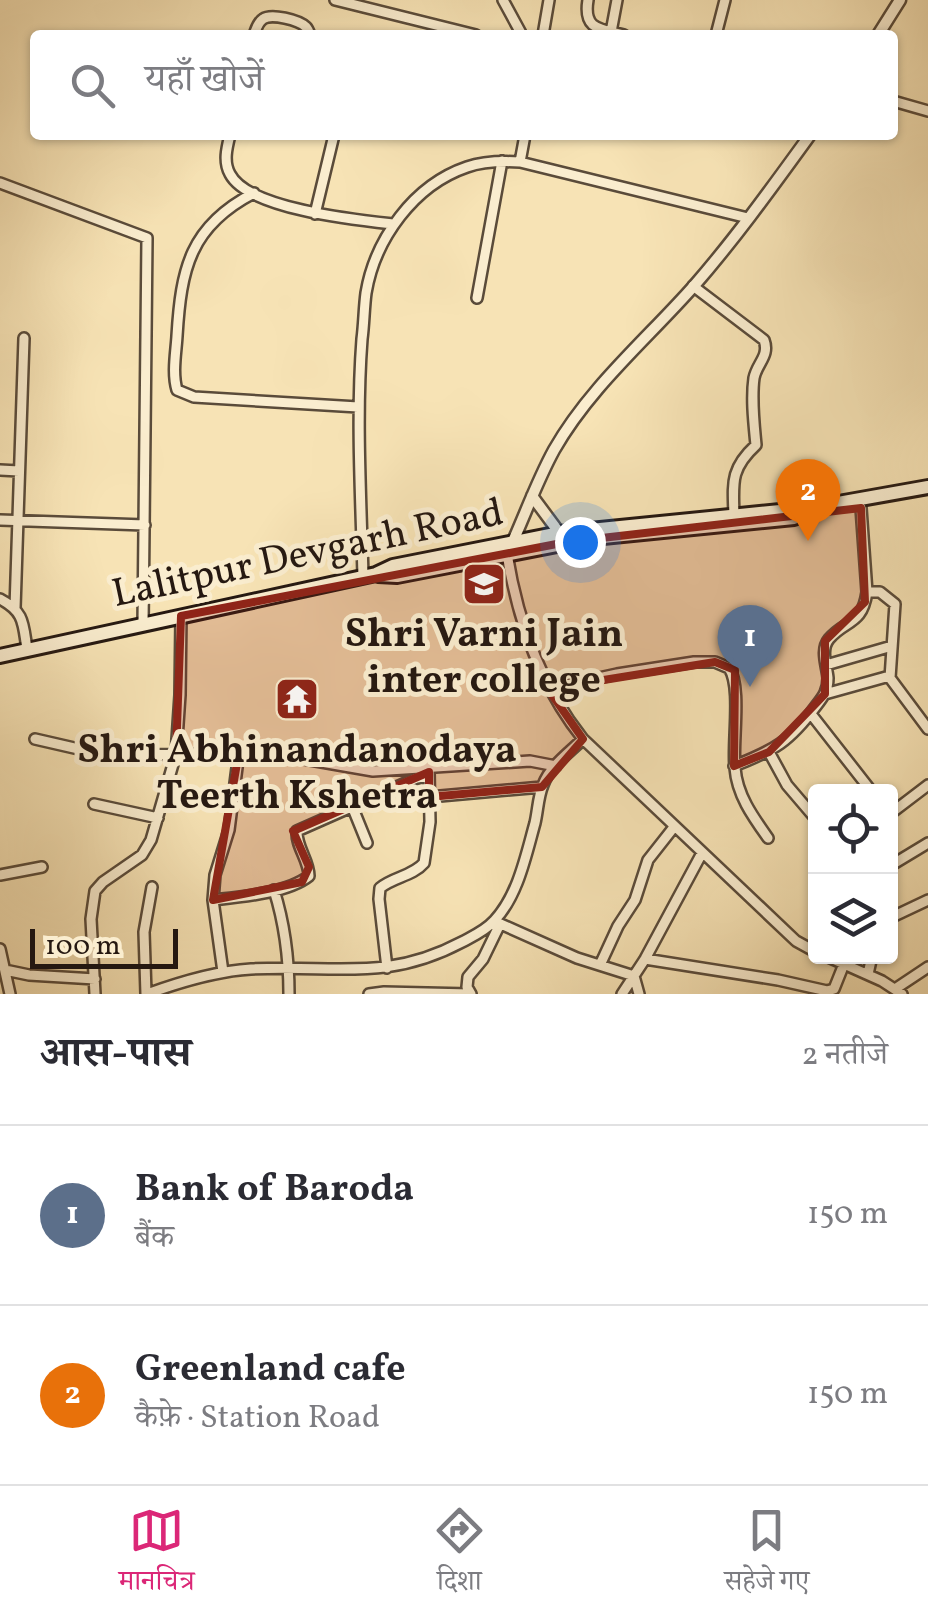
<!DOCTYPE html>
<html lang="hi">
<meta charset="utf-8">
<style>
body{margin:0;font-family:Vollkorn,"Noto Serif Devanagari",serif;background:#f2f2f3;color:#2b2b33}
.controls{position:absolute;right:30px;bottom:30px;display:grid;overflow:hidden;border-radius:10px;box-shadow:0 2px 8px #0004}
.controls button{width:90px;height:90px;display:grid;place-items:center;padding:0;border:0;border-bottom:2px solid #e1e1e2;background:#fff;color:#2b2b33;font:50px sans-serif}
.scale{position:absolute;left:30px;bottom:25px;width:148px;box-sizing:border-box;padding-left:10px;border:5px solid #251811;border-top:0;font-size:28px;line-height:35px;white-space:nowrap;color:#251811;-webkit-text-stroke:8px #faedcf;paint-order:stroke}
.you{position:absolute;left:580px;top:542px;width:35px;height:35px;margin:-25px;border:8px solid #fff;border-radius:50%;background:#1a73e8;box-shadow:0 0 0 15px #1a73e833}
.badge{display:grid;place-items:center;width:65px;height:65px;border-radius:50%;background:#db2777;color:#fff;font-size:32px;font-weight:700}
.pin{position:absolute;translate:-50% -82px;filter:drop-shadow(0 2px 5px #0008)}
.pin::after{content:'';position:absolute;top:52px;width:35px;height:30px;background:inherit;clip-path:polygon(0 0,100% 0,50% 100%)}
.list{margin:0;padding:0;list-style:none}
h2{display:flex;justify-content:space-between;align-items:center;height:130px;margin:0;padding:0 40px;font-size:42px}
h2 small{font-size:32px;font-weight:400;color:#7c7c81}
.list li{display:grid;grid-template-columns:65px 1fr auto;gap:30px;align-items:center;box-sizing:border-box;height:180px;padding:0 40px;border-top:2px solid #e1e1e2}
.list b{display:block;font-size:38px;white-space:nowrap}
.list p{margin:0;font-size:32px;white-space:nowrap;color:#7c7c81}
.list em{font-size:32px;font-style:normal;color:#7c7c81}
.icon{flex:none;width:55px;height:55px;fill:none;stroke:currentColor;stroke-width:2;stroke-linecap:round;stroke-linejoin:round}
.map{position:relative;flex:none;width:928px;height:994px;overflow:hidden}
.search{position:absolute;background:#fff;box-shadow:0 2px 8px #0004;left:30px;right:30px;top:30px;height:110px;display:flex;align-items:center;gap:25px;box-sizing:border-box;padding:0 35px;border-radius:10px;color:#7c7c81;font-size:38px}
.sheet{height:490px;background:#fff}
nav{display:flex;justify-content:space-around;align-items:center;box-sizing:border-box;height:140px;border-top:2px solid #e1e1e2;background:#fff;font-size:28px;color:#7c7c81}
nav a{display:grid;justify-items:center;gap:5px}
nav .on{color:#db2777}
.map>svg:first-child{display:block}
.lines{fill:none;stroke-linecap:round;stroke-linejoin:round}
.minor-casing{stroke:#5a4b3a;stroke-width:14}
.tertiary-casing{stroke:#5a4b3a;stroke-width:15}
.secondary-casing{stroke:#251811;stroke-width:18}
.minor{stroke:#faedcf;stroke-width:9}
.tertiary{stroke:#faedcf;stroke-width:10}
.secondary{stroke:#faedcf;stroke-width:12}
.marked{fill:#8f2418;fill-opacity:0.2;stroke:#8f2418;stroke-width:8;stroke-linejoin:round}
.labels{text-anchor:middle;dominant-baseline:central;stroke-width:10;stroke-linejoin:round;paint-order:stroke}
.street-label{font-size:40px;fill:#251811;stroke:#faedcf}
.poi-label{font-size:40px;font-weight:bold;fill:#251811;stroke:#faedcf}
</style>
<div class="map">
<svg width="928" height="994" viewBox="0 0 928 994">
<rect width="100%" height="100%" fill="#f7e3b5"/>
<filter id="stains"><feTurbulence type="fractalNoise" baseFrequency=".002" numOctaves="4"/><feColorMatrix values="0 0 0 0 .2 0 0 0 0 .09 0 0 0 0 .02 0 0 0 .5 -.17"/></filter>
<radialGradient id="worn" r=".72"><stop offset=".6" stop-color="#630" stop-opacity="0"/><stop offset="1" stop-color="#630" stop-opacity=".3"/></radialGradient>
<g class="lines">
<defs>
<path id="minor" d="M335,0l141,35
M503,0l19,35
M588,0c-5,30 12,29 36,35
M611,32l6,-32
M254,35c2,-5 3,-12 9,-16 8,-6 36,1 43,8 2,2 3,5 4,8
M543,35l6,-35
M716,35l9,-35
M893,101l35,10
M230,135c-3,12 -7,27 0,39 18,35 126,46 163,50
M520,162l5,-27
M0,183l147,55 -4,387
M254,193c-64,33 -73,76 -77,143 -1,17 -5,37 0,54l17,7 164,10
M315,214l19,-79
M693,286l71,54c6,16 -7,23 -10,38 -3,21 0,46 2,67 -26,24 -23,38 -22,71
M477,298l25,-137
M0,470l19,1
M0,520l145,5
M507,554c11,68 33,131 76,185l213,202 20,11
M363,577c-2,-79 -7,-159 -1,-238 2,-15 2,-31 4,-46 9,-54 48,-108 101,-126 17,-6 35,-6 53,-5l228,56
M867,592h13l15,12 -5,74
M0,599c25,13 23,25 27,50
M15,608l9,-270
M826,665l66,-19
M548,689l69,-15 77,-12h21l14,6c13,19 3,75 6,100 2,27 18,49 33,70
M825,694l61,-17 4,1 38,51
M811,714l61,78
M35,739l61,14 20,2 153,-2 104,18 157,-10 26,5
M769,752l18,33 29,34
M734,766c41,-16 55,-24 82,-60 7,-9 12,-15 12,-28 -1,-12 -8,-28 1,-39 17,-20 33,-13 38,-47l-6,-84
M429,797l113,-10
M94,804l64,14
M352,806l15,37
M890,814l38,-29
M890,866l38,-23
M0,875l42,-8
M274,890c11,35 15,68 15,104
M213,900c27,-3 75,-7 96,-24 0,-16 -13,-29 -12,-45l120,-53 12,-2
M890,918l38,-18
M494,921l83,37 57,18 5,18
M0,949l10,45
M826,956l56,25 20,13
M645,959l133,21 49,11 7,-2 10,-25
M600,965l18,-39 17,-26 13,-40 26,-33
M387,968l-8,-69 1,-11c13,-11 33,-12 44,-25l6,-41 -1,-51
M5,970l24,5 66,4
M223,972l-10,-72 2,-25 14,-45 10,-78
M868,974l4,-18
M895,989l33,-22
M95,994l-4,-75 4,-28 8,-9 39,-27 9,-15 25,-86 4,-59 1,-79
M146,994l-2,-62 8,-45
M147,994c33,-12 69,-23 104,-25 81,-5 134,14 211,-27 11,-6 23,-11 32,-21 24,-25 32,-66 41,-98 3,-13 3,-26 8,-38 7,-19 26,-32 40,-46
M369,994l15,-2 86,2
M471,994l-4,-7 1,-10 15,-18 17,-35
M622,994l23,-35 57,-106"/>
<path id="tertiary" d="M878,35l22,-35
M532,496l29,39
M510,548c15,-33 27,-67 44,-98 36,-63 92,-110 139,-163 42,-48 80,-101 117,-152"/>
<path id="secondary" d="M378,575l19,1 196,-38 201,-20
M0,656l376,-82 17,-8 167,-33 250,-25 118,-21"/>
</defs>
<use href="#minor" class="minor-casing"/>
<use href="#tertiary" class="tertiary-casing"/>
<use href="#secondary" class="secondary-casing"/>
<use href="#minor" class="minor"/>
<use href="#tertiary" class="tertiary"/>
<use href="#secondary" class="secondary"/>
</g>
<path class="marked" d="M861,508l4,94 -40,39v53l-56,58 -35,14 1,-96 -20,-8 -167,27 35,50 -41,48 -113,10v-25l-136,59 16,36 -7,15 -89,18 26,-148 -63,2 5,-138 386,-74z"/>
<defs>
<symbol id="school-square" viewBox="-11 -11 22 22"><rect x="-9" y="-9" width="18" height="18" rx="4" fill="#8f2418" stroke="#faedcf"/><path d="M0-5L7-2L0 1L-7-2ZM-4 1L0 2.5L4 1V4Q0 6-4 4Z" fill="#fff"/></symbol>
<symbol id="temple-square" viewBox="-11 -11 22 22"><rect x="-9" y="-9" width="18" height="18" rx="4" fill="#8f2418" stroke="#faedcf"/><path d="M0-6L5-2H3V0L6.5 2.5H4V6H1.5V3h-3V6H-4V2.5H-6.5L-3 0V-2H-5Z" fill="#fff"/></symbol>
</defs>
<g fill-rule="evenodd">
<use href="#school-square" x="459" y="559" width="50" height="50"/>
<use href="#temple-square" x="272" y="674" width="50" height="50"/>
</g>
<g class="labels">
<g class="street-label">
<text transform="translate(308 555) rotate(-12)">Lalitpur Devgarh Road</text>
</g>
<g class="poi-label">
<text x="484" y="636">Shri Varni Jain<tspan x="484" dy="46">inter college</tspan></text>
<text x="297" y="752">Shri Abhinandanodaya<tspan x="297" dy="46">Teerth Kshetra</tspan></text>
</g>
</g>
<rect width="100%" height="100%" filter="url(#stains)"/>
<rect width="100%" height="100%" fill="url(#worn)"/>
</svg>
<div class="controls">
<button><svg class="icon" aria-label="locate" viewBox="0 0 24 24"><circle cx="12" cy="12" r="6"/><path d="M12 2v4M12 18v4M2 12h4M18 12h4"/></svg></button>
<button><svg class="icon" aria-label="layers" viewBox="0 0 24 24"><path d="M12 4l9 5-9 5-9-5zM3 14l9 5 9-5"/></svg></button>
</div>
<div class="scale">100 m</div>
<div class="you"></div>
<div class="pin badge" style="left:750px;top:687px;background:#5c6f8a">1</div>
<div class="pin badge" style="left:808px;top:541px;background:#e8710a">2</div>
<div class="search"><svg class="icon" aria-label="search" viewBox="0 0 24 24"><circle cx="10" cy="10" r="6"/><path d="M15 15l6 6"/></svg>यहाँ खोजें</div>
</div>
<section class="sheet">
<h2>आस-पास<small>2 नतीजे</small></h2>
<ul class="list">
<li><span class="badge" style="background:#5c6f8a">1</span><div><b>Bank of Baroda</b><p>बैंक</p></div><em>150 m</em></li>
<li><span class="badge" style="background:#e8710a">2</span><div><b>Greenland cafe</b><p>कैफ़े · Station Road</p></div><em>150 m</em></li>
</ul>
</section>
<nav>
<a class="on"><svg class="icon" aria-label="map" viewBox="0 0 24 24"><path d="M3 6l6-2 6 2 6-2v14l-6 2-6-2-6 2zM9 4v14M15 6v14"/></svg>मानचित्र</a>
<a><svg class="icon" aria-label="directions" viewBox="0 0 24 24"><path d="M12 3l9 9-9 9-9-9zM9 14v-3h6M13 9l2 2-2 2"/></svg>दिशा</a>
<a><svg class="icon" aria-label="saved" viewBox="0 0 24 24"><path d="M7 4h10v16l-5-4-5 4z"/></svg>सहेजे गए</a>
</nav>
